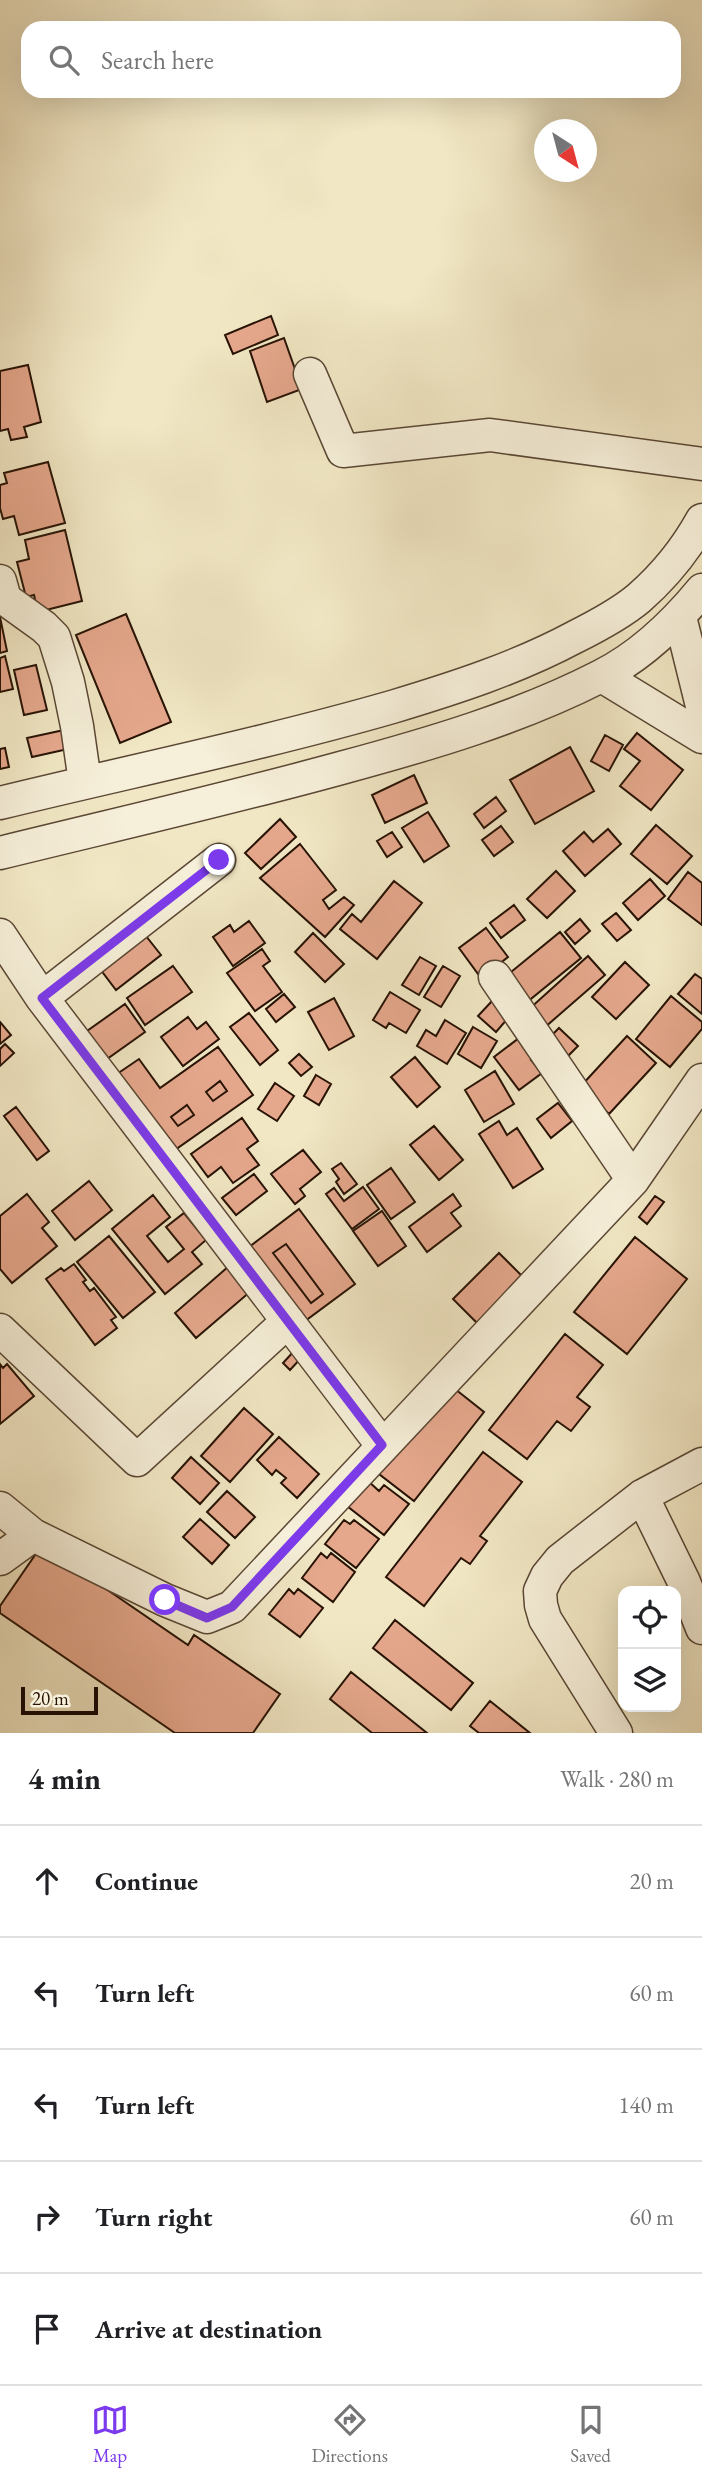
<!DOCTYPE html>
<meta charset="utf-8">
<style>
body{margin:0;font-family:"EB Garamond",serif;background:#f6f6f6;color:#202124}
.controls{position:absolute;right:21px;bottom:21px;display:grid;overflow:hidden;border-radius:14px;box-shadow:0 7px 28px #0002}
.controls button{width:63px;height:63px;display:grid;place-items:center;padding:0;border:0;border-bottom:2px solid #e0e0e0;background:#fff;color:#202124;font:35px sans-serif}
.compass{position:absolute;left:534px;top:119px;width:63px;height:63px;border-radius:50%;background:#fff;box-shadow:0 7px 28px #0002;rotate:144deg}
.scale{position:absolute;left:21px;bottom:18px;width:77px;box-sizing:border-box;padding-left:7px;border:4px solid #271204;border-top:0;font-size:19px;line-height:24px;white-space:nowrap;color:#271204;-webkit-text-stroke:5px #f6efd9;paint-order:stroke}
.stop{position:absolute;width:21px;height:21px;margin:-16px;border:5px solid #7c3aed;border-radius:50%;background:#fff}
.stop.end{background:#7c3aed;border-color:#fff;box-shadow:0 2px 7px #0008}
.list{margin:0;padding:0;list-style:none}
h2{display:flex;justify-content:space-between;align-items:center;height:91px;margin:0;padding:0 28px;font-size:30px}
h2 small{font-size:23px;font-weight:400;color:#757577}
.list li{display:grid;grid-template-columns:46px 1fr auto;gap:21px;align-items:center;box-sizing:border-box;height:112px;padding:0 28px;border-top:2px solid #e0e0e0}
.list b{display:block;font-size:26px;white-space:nowrap}
.list em{font-size:23px;font-style:normal;color:#757577}
.icon{flex:none;width:38px;height:38px;fill:none;stroke:currentColor;stroke-width:2;stroke-linecap:round;stroke-linejoin:round}
.map{position:relative;flex:none;width:702px;height:1733px;overflow:hidden}
.search{position:absolute;background:#fff;box-shadow:0 7px 28px #0002;left:21px;right:21px;top:21px;height:77px;display:flex;align-items:center;gap:18px;box-sizing:border-box;padding:0 24px;border-radius:21px;color:#757577;font-size:26px}
.sheet{height:651px;background:#fff}
nav{display:flex;justify-content:space-around;align-items:center;box-sizing:border-box;height:98px;border-top:2px solid #e0e0e0;background:#fff;font-size:19px;color:#757577}
nav a{display:grid;justify-items:center;gap:4px}
nav .on{color:#7c3aed}
.map>svg:first-child{display:block}
.building{fill:#e6a88d;stroke:#271204;stroke-width:2;fill-rule:evenodd}
.lines{fill:none;stroke-linecap:round;stroke-linejoin:round}
.minor-casing{stroke:#5a4734;stroke-width:35}
.minor{stroke:#f6efd9;stroke-width:32}
.route{stroke:#7c3aed;stroke-width:9}
</style>
<div class="map">
<svg width="702" height="1733" viewBox="0 0 702 1733">
<rect width="100%" height="100%" fill="#f1e7c4"/>
<filter id="stains"><feTurbulence type="fractalNoise" baseFrequency=".00286" numOctaves="4"/><feColorMatrix values="0 0 0 0 .2 0 0 0 0 .09 0 0 0 0 .02 0 0 0 .5 -.17"/></filter>
<radialGradient id="worn" r=".72"><stop offset=".6" stop-color="#630" stop-opacity="0"/><stop offset="1" stop-color="#630" stop-opacity=".3"/></radialGradient>
<path class="building" d="M271,316l7,19 -45,19 -8,-19z
M284,338l18,51 -35,13 -17,-51z
M28,365l13,57 -17,5 3,10 -16,3 -3,-11 -8,2v-60z
M48,462l17,61 -46,12 -5,-19 -11,3 -3,-11v-23l7,-2 -3,-10z
M65,530l17,71 -44,11 -4,-17 -8,2 -9,-35 12,-3 -4,-19z
M126,614l45,108 -51,21 -44,-108z
M0,617l7,34 -7,2z
M5,656l8,33 -13,3v-34z
M36,665l11,45 -23,5 -10,-45z
M64,730l4,19 -36,8 -5,-19z
M637,733l46,37 -32,40 -31,-24 20,-25 -16,-12z
M605,735l18,10 -14,26 -18,-10z
M570,747l24,44 -59,33 -25,-44z
M5,748l4,19 -9,2v-20z
M414,775l13,28 -42,20 -13,-28z
M496,797l10,14 -22,17 -10,-14z
M428,812l21,34 -25,16 -22,-34z
M280,819l16,18 -35,32 -16,-16z
M656,825l36,31 -25,28 -36,-30z
M501,826l12,16 -19,14 -12,-16z
M608,829l13,15 -36,32 -22,-25 21,-19 9,10z
M392,832l10,15 -15,10 -10,-16z
M300,844l36,46 -13,10 6,9 15,-12 10,8 -29,32 -65,-59z
M556,871l19,20 -28,27 -20,-19z
M688,872l14,11v42l-34,-26z
M650,879l15,17 -27,24 -15,-17z
M394,881l28,22 -45,56 -37,-30 12,-15 9,8z
M514,905l11,15 -24,18 -11,-15z
M616,913l15,17 -14,11 -15,-17z
M580,919l10,12 -15,13 -10,-12z
M249,921l16,22 -32,23 -20,-29 17,-12 4,7z
M486,928l22,29 -27,21 -22,-30z
M142,931l19,24 -45,35 -19,-25z
M560,932l21,26 -60,49 -21,-26z
M313,933l31,31 -19,18 -30,-30z
M262,949l8,12 -7,5 19,26 -27,19 -28,-38z
M588,956l17,19 -61,53 -16,-18z
M420,957l16,9 -17,29 -17,-10z
M625,962l24,23 -33,34 -24,-22z
M173,966l19,26 -47,33 -18,-27z
M443,966l17,10 -19,31 -17,-10z
M695,974l7,5v35l-24,-20z
M390,992l30,18 -14,23 -17,-10 -3,5 -13,-8z
M284,994l11,13 -19,15 -10,-13z
M671,996l31,26v7l-32,38 -34,-28z
M334,998l20,38 -25,14 -21,-38z
M492,1001l17,16 -13,15 -18,-16z
M125,1004l20,28 -38,27 -20,-28z
M249,1013l29,37 -18,15 -30,-38z
M188,1017l9,12 9,-7 13,17 -36,27 -22,-29z
M445,1020l21,13 -19,31 -30,-18 9,-16 10,6z
M0,1022l11,13 -11,9z
M473,1027l24,14 -16,27 -23,-14z
M559,1028l19,18 -10,10 -19,-18z
M523,1035l15,20 -7,5 11,13 -23,17 -25,-33z
M627,1036l29,27 -47,51 -29,-27z
M5,1044l9,9 -14,13v-17z
M218,1047l35,48 -81,57 -55,-78 22,-15 21,29zM220,1081l7,10 -14,10 -7,-9zM187,1105l7,10 -16,11 -7,-9z
M299,1054l13,13 -11,9 -12,-13z
M415,1057l25,30 -23,20 -26,-30z
M495,1071l19,33 -30,18 -19,-32z
M316,1075l15,9 -12,21 -15,-9z
M220,1081l7,10 -14,10 -7,-9z
M275,1083l19,13 -17,25 -19,-12z
M558,1103l14,18 -21,17 -14,-19z
M187,1105l7,10 -16,11 -7,-9z
M16,1107l33,44 -12,9 -33,-44z
M242,1118l16,23 -11,8 12,16 -26,18 -12,-16 -13,10 -17,-23z
M499,1121l8,14 10,-7 26,41 -30,19 -34,-54z
M434,1126l29,34 -24,20 -29,-35z
M303,1150l18,22 -21,17 5,7 -10,8 -24,-30z
M341,1163l16,21 -13,10 -8,-12 3,-3 -7,-10z
M391,1168l24,34 -24,17 -24,-34z
M254,1174l13,17 -31,24 -14,-17z
M89,1181l23,29 -37,30 -23,-29z
M363,1187l16,22 -27,20 -26,-35 8,-6 10,13z
M27,1194l22,28 -7,6 15,18 -45,37 -12,-14v-53z
M453,1194l8,12 -10,7 10,13 -34,26 -18,-25z
M153,1195l17,22 -23,19 21,26 16,-13 -18,-22 18,-14 22,27 -14,12 10,12 -37,30 -53,-65z
M655,1196l9,6 -17,22 -8,-7z
M299,1209l56,75 -54,40 -56,-74zM286,1244l37,50 -12,9 -38,-50z
M382,1211l24,35 -28,20 -25,-35z
M109,1236l46,56 -32,26 -46,-56z
M635,1237l52,42 -60,75 -53,-42z
M286,1244l37,50 -12,9 -38,-50z
M499,1253l27,27 -46,46 -27,-27z
M74,1264l12,16 -3,2 7,9 4,-3 22,29 -5,3 6,8 -22,17 -49,-66 15,-11 3,3z
M229,1266l22,25 -55,47 -21,-25z
M565,1334l38,31 -26,32 13,10 -19,24 -14,-10 -30,38 -38,-29z
M295,1350l7,7 -12,13 -7,-7z
M0,1364l3,4 4,-4 27,32 -34,28z
M450,1385l34,27 -70,89 -35,-27z
M244,1408l29,26 -43,48 -29,-26z
M279,1437l40,37 -22,24 -16,-15 5,-5 -10,-8 -4,5 -15,-15z
M483,1452l39,30 -42,54 7,5 -17,23 -9,-6 -37,48 -38,-29z
M191,1457l28,26 -19,21 -28,-26z
M367,1480l12,11 5,-6 25,19 -25,31 -37,-29z
M227,1491l28,26 -20,21 -28,-26z
M200,1519l29,26 -17,19 -29,-27z
M344,1520l6,4 4,-4 25,19 -23,29 -31,-24z
M42,1545l146,100 6,-10 86,59 -27,39h-78l-175,-120v-7z
M321,1553l6,5 4,-5 24,19 -22,30 -31,-24z
M289,1589l5,5 4,-5 25,19 -23,29 -31,-23z
M395,1620l78,63 -22,27 -78,-62z
M351,1672l76,61h-55l-42,-34z
M490,1701l40,32h-51l-9,-7z"/>
<g class="lines">
<defs>
<path id="minor" d="M310,374l33,77 147,-16 212,29
M0,581l5,18 39,28 10,10 14,45 9,44 8,56
M680,617l22,89
M602,676l100,61
M0,803c131,-32 263,-59 392,-96 63,-19 125,-39 183,-70 22,-11 45,-23 64,-39 25,-22 47,-49 63,-78
M0,853c114,-28 228,-54 341,-85 89,-24 178,-50 260,-92 40,-20 73,-52 101,-86
M0,935l42,63 340,447
M495,977l138,203
M42,998l177,-138
M0,1330l137,130 151,-139
M642,1496l42,86 18,46
M0,1508l33,27 132,65 42,17 25,-10 401,-427 69,-100
M0,1559l33,-24
M616,1733l-71,-114 -4,-14 -1,-14 7,-15 13,-16 82,-64 60,-32"/>
</defs>
<use href="#minor" class="minor-casing"/>
<use href="#minor" class="minor"/>
</g>
<g class="lines">
<path class="route" d="M165,1600l42,18 25,-11 150,-162 -340,-447 177,-138"/>
</g>
<rect width="100%" height="100%" filter="url(#stains)"/>
<rect width="100%" height="100%" fill="url(#worn)"/>
</svg>
<div class="controls">
<button><svg class="icon" aria-label="locate" viewBox="0 0 24 24"><circle cx="12" cy="12" r="6"/><path d="M12 2v4M12 18v4M2 12h4M18 12h4"/></svg></button>
<button><svg class="icon" aria-label="layers" viewBox="0 0 24 24"><path d="M12 4l9 5-9 5-9-5zM3 14l9 5 9-5"/></svg></button>
</div>
<svg class="compass" viewBox="-18 -18 36 36"><path d="M0-13l5 13h-10z" fill="#e53935"/><path d="M0 13l5-13h-10z" fill="#757577"/></svg>
<div class="scale">20 m</div>
<div class="stop" style="left:165px;top:1600px"></div>
<div class="stop end" style="left:219px;top:860px"></div>
<div class="search"><svg class="icon" aria-label="search" viewBox="0 0 24 24"><circle cx="10" cy="10" r="6"/><path d="M15 15l6 6"/></svg>Search here</div>
</div>
<section class="sheet">
<h2>4 min<small>Walk · 280 m</small></h2>
<ul class="list">
<li><svg class="icon" aria-label="ahead" viewBox="0 0 24 24"><path d="M12 20V5M6 11l6-6 6 6"/></svg><div><b>Continue</b></div><em>20 m</em></li>
<li><svg class="icon" aria-label="left" viewBox="0 0 24 24"><path d="M17 20v-9H6M10 6l-5 5 5 5"/></svg><div><b>Turn left</b></div><em>60 m</em></li>
<li><svg class="icon" aria-label="left" viewBox="0 0 24 24"><path d="M17 20v-9H6M10 6l-5 5 5 5"/></svg><div><b>Turn left</b></div><em>140 m</em></li>
<li><svg class="icon" aria-label="right" viewBox="0 0 24 24"><path d="M7 20v-9h11M14 6l5 5-5 5"/></svg><div><b>Turn right</b></div><em>60 m</em></li>
<li><svg class="icon" aria-label="arrive" viewBox="0 0 24 24"><path d="M6 21V4h12l-3 4 3 4H6"/></svg><div><b>Arrive at destination</b></div></li>
</ul>
</section>
<nav>
<a class="on"><svg class="icon" aria-label="map" viewBox="0 0 24 24"><path d="M3 6l6-2 6 2 6-2v14l-6 2-6-2-6 2zM9 4v14M15 6v14"/></svg>Map</a>
<a><svg class="icon" aria-label="directions" viewBox="0 0 24 24"><path d="M12 3l9 9-9 9-9-9zM9 14v-3h6M13 9l2 2-2 2"/></svg>Directions</a>
<a><svg class="icon" aria-label="saved" viewBox="0 0 24 24"><path d="M7 4h10v16l-5-4-5 4z"/></svg>Saved</a>
</nav>
